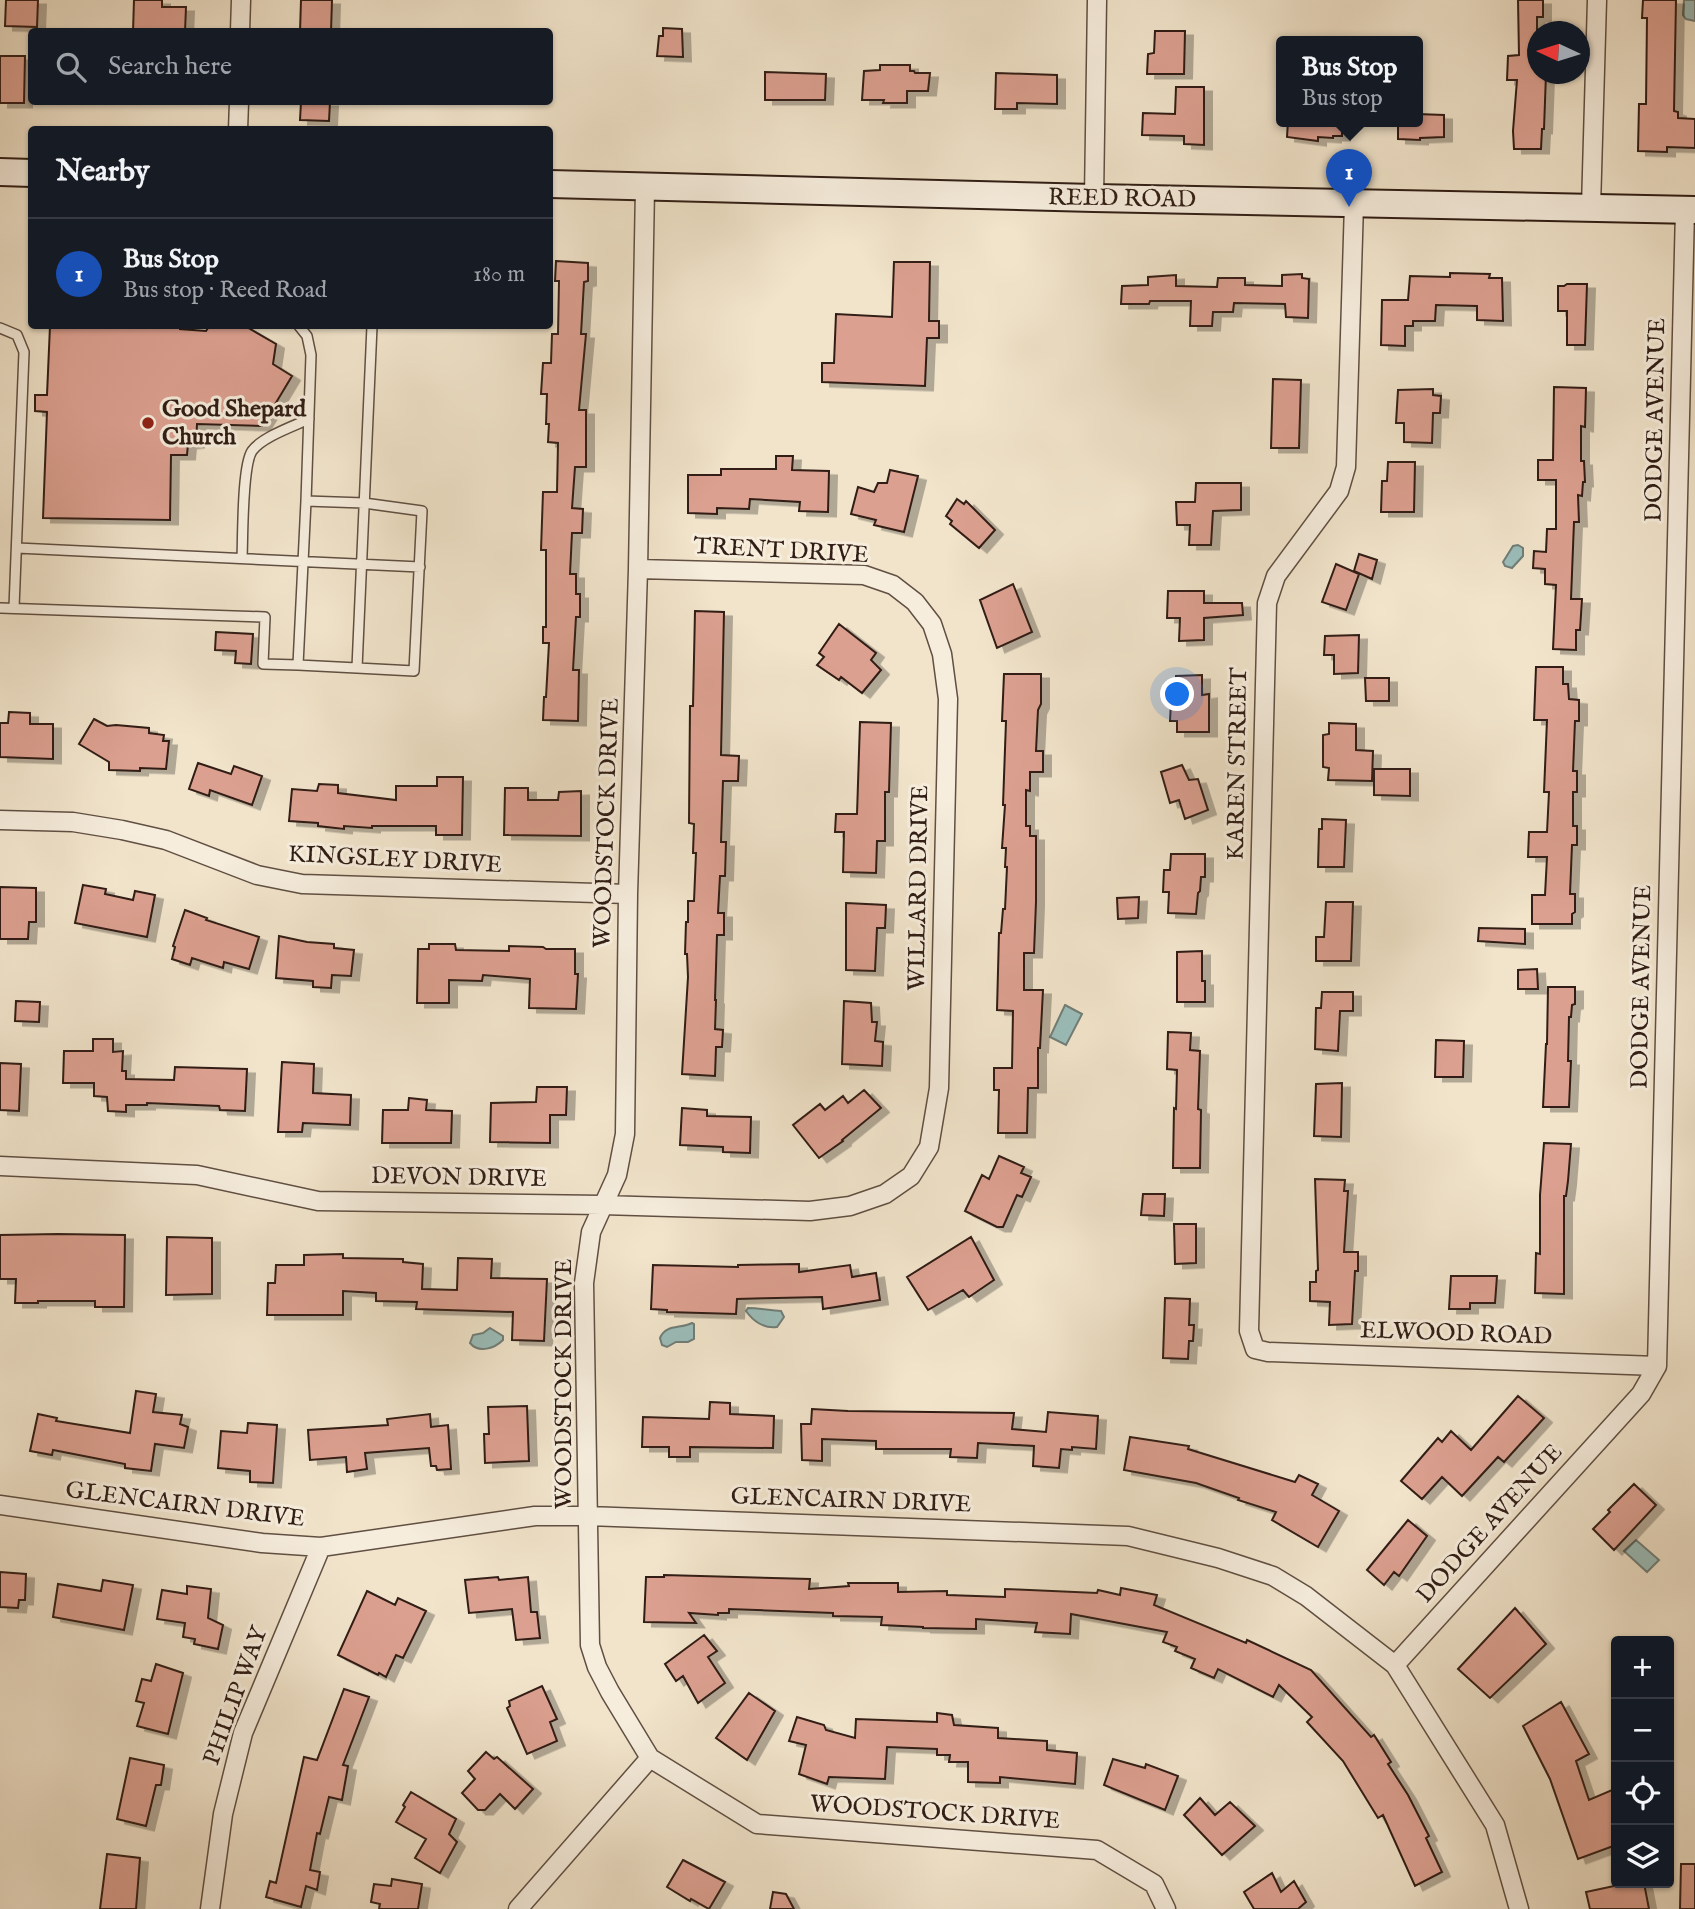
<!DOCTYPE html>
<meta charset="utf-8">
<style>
body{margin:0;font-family:"IM FELL English",serif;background:#242831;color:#f1f3f6}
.controls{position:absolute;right:21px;bottom:21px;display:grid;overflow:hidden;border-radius:7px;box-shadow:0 2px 5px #0004}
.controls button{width:63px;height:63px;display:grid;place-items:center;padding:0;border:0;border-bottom:2px solid #363941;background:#171b24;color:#f1f3f6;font:35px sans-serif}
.compass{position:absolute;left:1527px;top:21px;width:63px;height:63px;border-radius:50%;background:#171b24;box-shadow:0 2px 5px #0004;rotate:274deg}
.you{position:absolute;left:1178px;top:695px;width:24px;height:24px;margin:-18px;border:5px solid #fff;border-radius:50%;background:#1a73e8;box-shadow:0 0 0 10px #1a73e833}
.badge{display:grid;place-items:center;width:46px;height:46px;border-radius:50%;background:#ea580c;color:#fff;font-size:23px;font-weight:700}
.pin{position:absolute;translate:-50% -58px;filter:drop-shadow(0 2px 4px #0008)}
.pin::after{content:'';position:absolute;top:37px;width:24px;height:21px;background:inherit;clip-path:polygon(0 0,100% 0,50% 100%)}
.popup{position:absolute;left:1276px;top:36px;width:147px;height:91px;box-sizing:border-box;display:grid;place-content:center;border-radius:7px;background:#171b24;filter:drop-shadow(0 2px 5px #0005);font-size:23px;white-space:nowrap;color:#9ea1a6}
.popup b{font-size:26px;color:#f1f3f6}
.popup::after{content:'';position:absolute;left:50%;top:100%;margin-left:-14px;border:14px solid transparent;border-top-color:#171b24}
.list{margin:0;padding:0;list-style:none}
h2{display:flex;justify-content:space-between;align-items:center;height:91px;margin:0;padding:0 28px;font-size:30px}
h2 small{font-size:23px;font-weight:400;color:#9ea1a6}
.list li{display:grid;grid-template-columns:46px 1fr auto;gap:21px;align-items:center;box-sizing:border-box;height:112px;padding:0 28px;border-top:2px solid #363941}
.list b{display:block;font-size:26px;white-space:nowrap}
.list p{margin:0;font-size:23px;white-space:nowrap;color:#9ea1a6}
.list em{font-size:23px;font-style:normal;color:#9ea1a6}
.icon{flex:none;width:38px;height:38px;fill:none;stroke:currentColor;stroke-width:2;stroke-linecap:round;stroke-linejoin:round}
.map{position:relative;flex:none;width:1695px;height:1909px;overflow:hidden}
.search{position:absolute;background:#171b24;box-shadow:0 2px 5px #0004;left:28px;top:28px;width:525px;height:77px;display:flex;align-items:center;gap:18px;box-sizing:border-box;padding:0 24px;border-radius:7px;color:#9ea1a6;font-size:26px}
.panel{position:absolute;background:#171b24;box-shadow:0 2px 5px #0004;left:28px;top:126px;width:525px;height:203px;border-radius:7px}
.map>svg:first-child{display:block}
.water{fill:#9bbebb;stroke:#707e78;stroke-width:2}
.building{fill:#dca090;stroke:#301d14;stroke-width:2;filter:url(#shadow)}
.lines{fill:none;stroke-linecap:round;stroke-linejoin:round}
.lane-casing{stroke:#604f42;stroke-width:12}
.street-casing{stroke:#604f42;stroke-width:21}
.secondary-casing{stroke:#301d14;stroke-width:30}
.lane{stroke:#f6eddd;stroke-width:9}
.street{stroke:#f6eddd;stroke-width:18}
.secondary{stroke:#f6eddd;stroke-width:26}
.poi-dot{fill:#8f2418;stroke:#f6eddd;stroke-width:2.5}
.labels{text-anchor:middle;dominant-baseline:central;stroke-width:6;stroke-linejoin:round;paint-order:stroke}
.street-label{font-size:24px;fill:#301d14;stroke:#f6eddd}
.poi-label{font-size:24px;font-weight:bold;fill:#301d14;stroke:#f6eddd;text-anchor:start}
</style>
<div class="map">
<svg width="1695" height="1909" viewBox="0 0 1695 1909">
<defs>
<filter id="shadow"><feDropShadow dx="8" dy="4.5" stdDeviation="0" flood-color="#0004"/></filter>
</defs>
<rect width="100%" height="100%" fill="#f1e4cb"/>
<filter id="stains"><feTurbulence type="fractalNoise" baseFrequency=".00286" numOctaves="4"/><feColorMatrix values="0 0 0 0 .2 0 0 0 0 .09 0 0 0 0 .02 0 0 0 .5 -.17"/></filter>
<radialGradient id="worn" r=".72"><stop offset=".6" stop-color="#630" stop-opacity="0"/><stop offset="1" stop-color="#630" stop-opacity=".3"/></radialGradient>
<path class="water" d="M1684,0h11v21l-9,-2 -3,-4z
M1518,545l5,3v8l-11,12 -7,-2 -2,-4 10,-16z
M1065,1005l17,9 -16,31 -16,-8z
M748,1308c12,0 23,3 33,3l3,6 -7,10c-13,2 -24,-6 -31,-16z
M692,1323l2,1v15l-6,3h-12l-9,5 -5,-2 -2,-7c6,-14 20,-9 32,-15z
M490,1328l13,8v4c-8,8 -24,14 -33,3l3,-8 10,-2z
M1636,1540l23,20 -12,12 -23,-21z"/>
<path class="building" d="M6,0h32l-1,27 -32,-1z
M134,0h28v7h24l-1,25h-52z
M301,0h31l-1,32h-31z
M1518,0h25v17h-6v57h9l-2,55h-2l-1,20h-27l-1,-18 4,-51h-10l1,-24 11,-1z
M1643,0h33l-2,111 4,1v6l17,1v29l-28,-1v5l-29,-1 1,-47h7l1,-86h-5z
M663,28l19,1 1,28 -26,-1 2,-20h4z
M1155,31h30l-1,43h-37l1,-20 6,-1z
M0,56h25l-1,47h-24z
M880,65h30v6h4l1,2h15l-2,18h-21v12h-24l1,-3h-22l2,-29 16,-1z
M765,72l61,2 -1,26h-60z
M996,73l61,2v29l-40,-1v6h-22z
M1176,87h28v58l-20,-1v-8l-42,-1 1,-22 32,1z
M301,102h29l-1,19 -29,-1z
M1417,114l27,1v22l-24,1v2l-22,-1v-18h19z
M1288,121h54v15h-9v2l-15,-1v4l-31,-4z
M556,261l32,2v18l-4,1 -3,52h5l-7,76h7v57h-11l-3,41 11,1 -1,24h-10l-2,41h6v20h4v23h-4l-3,53h6l-1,51 -35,-1 1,-23h2l3,-54h-6v-16h3v-77h-5l2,-58h14l1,-49 -10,-1 1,-18h-3l1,-30h-6l2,-31h8l1,-29h6l1,-53h-4z
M894,262h36l-1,59h10v17h-12l-2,48 -103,-4v-19h12l2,-49 56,3z
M1450,273l40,1 -1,4h13l1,43 -26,-1v-14l-41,-1 -1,16h-22v5h-8v20l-24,-1 1,-45h26l2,-24 40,1z
M1302,274v4l7,1 -1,39 -22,-1 -1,-13 -51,-1 -1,9h-20l-1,14h-22l1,-25h-41l-1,3h-28l1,-18 26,-1v-8l28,-2v11l41,1 1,-9h27v7l37,1v-11z
M1567,284h20l-2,61h-18v-34h-9v-25h6z
M50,326h130v3l26,2 2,-3 37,-2 31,18 -3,20 19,12 -30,50 -65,-2 -1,19 -8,1 -1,11h-16l-1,65 -127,-2 4,-106 -12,-1v-16h12z
M1273,379l28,1 -2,68h-28z
M1554,387l32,1 -1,39 -4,-1v35h3l1,21h-2l-1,14 -4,-1 1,27h-5l-3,77h11l-2,31h-4v20l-23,-1 3,-64 -11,-1v-15l-12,-1 1,-17 12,1 1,-23h9v-49h-18v-20h15z
M1433,389v6l8,1 -1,17h-7l-1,30 -28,-1v-19h-8l2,-33z
M776,456h17l-1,14 37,1 -1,41 -29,-1 1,-9 -50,-3 -1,10 -32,-1v6l-29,-1v-38h33v-6h55z
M1388,462h27l-1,50h-33l1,-31h5z
M890,470l28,6 -14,56 -30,-7 2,-5 -25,-6 7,-27 16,5 4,-9h9z
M1196,483h45v27l-28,1 -2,34h-22l1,-20h-13l-1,-23h19z
M957,499l7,5 2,-3 29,29 -16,18 -29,-24 2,-3 -6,-5z
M1359,554l18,6 -5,19 -18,-8z
M1336,564l23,10 -13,36 -24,-8z
M1013,584l19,48 -35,16 -17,-48z
M1168,591h36v12h38l1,12 -39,3v22l-25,1 1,-23h-13z
M695,611l29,1 -3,143 18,1 -1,25h-15l-2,61h5l-1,34h-5l-2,37h6v22h-7l-2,65h1l-1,29 8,1 -1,17h-6l-1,29 -33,-2 6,-97 -1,-23h-2l1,-32h2v-21h6l2,-48h-3l1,-29 -5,-1 1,-117h3z
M839,624l37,29 -5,7 10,10 -19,23 -21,-16 -2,3 -22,-15 7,-8 -5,-4z
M216,632l37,2 -2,30 -16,-1 1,-12 -21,-1z
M1359,635l-1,38 -24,1v-19h-10l1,-19z
M1536,667h27v17h5l1,15 10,1v21h-4l-2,50h4v21h-4v34h4v19h-5l-2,49h5v18l-3,2v10h-40v-29h13l2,-38h-19l1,-25h18l2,-40h-5l3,-72h-13z
M1004,674h37v30l-3,6 -2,41h7v21h-13v19l-4,-1v36h4v10h6v66l-2,51h-10v37h19l-3,58h-2v40h-10l-1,45h-29l1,-43h-5v-22h18l1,-57 -16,-1 2,-77h2l2,-24h2l2,-42h-2l1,-19h-4l3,-43h-2l3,-84h-4z
M1202,675v20l7,-1v38h-32v-11h-7l1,-19h6l-1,-26z
M1365,678h24v23h-23z
M9,712l21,1v11h23v35l-53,-2v-34h8z
M94,719l13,7 9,-1 33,3v5l15,2 -1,6h6l-3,28 -26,-1v3l-31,-1v-8l-30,-18z
M860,722l31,1 -2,69h-4v49h-8l-1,32 -33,-1 1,-40h-9l1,-18h21z
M1329,723l27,1v26l17,1 -1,30 -44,-1 1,-12 -6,-1v-32l6,-1z
M198,763l33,11 3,-8 28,10 -10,29 -42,-15 -1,6 -20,-7z
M1182,765l7,15 9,-1 10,31 -23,9 -6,-19 -9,3 -9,-31z
M1374,769h36v27l-36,-1z
M437,777h26l-1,58h-26v-9h-64v2l-28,-2v3l-26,-3v-3l-29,-2 3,-32 25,2 2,-7 19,1v8l58,7v-14h41z
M505,788h23v12h30l1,-8 22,-1v45l-77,-1z
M1322,819l24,1 -2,47h-26l1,-38h3z
M1171,854h34v23h-4l-1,14 -2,2 -2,21 -28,-1 1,-21h-6l1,-22h6z
M83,885l23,4 -1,5 28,6 2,-9 20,4 -8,42 -72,-14z
M0,887l36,1v34h-7l-1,17h-28z
M1139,897l-1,21 -20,1 -1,-21z
M1326,902h27l-2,59h-35v-24h8z
M846,903l40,2 -1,23h-8l-2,43 -29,-1z
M185,910l22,8 -1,2 53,17 -10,32 -25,-7 -1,6 -31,-10 -2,7 -18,-6 3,-12 -2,-1z
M1479,928l46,1v15l-47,-3z
M279,936l28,6 27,2v4l20,2 -3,26 -19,-1 -1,13 -18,-1v-6l-37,-3z
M429,944h26l1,6 53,1v-5l34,1 3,2h29v25h3l-2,35 -47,-1 1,-29 -47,-4 -1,6 -33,-1v23h-32l1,-54h11z
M1202,951v30h3v21h-28v-50z
M1537,969l1,20h-20v-19z
M1548,987h27v17l-3,1 -1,12h-2l-1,44h3l-2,46h-26l3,-63h1z
M1322,992h31v19h-13l-2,40 -23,-2 1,-41h5z
M16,1001l24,1 -1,20 -24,-1z
M844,1001l27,2 1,19h5l-2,19 8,1 -1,24 -40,-2z
M1168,1032l23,1 -1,17 10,1 -2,58 3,1 -1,58h-27l1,-60 2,1 1,-39 -10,-1z
M93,1039h20v13l10,-1 -1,20h4v8l48,1 1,-13 72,2 -2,42 -25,-1 -1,-4 -72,-3v2h-21v7l-18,-1 -1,-14 -13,-1v-13h-31l1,-32h29z
M1436,1040l28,1 -1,36h-28z
M282,1062l32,2 -1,29 38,2 -1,30 -47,-2 -1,9h-24z
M0,1063l21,1 -2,47 -19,-1z
M1342,1083l-1,54 -27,-1 2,-52z
M537,1087h30l-1,28h-16v28l-60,-1 1,-39 45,-1z
M864,1090l17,18 -39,32 1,1 -24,17 -26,-33 27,-21 5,6 18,-14 5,7z
M409,1098l18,2 -1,10 26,1 -1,32h-69l1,-33h25z
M682,1108l25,2v6l44,1 -1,36 -27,-1v-5l-43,-2z
M1544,1143l27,1 -3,37 -2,15h-2v98l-29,-1 1,-40 4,1v-59z
M999,1156l25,11 -3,6 10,4 -9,20 -5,-2 -14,32h-6l-32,-16 17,-36 7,4z
M1315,1179l30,1 -1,11h4l-4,61h14v19h-3l-3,53 -23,1 1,-23 -20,-1v-19h6v-11l2,-1z
M1143,1194h22l-1,22 -23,-1z
M1174,1224h22v39l-21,1z
M58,1234l67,1 -1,72h-29v-6h-57v2h-23l1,-24h-16v-44z
M167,1237l45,1v56l-46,1z
M971,1237l23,43 -25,17 -6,-7 -35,20 -21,-33z
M343,1254v4l60,1v3l20,2 -1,25 35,1 1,-32 34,1 -1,19 56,1 -3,62 -32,-1 1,-28 -97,-3 1,-7 -41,-1v-8l-33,-2v24h-76l1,-32h7l1,-18h28v-10z
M799,1264v8l51,-7 2,12 24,-4 4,27 -57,9 -1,-12 -85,2 -1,15 -69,-2v-2l-16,-1 2,-44 85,2v-2z
M1451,1276h46l-2,27h-25v6h-21z
M1165,1298l25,1 -1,26h5l-1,16h-4l-1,18 -25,-1z
M136,1391l20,3 -3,18 29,3 -2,9 8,3 -4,21 -29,-4 -4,27 -26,-3v-4l-72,-14 -1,5 -22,-4 8,-37 19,4 -1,3 74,12z
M1518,1396l26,22 -40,44 -6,-5 -36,39 -20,-19 -20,22 -21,-18 37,-43 4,4 9,-11 20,19z
M710,1402l20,1v11l44,2 -1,32 -83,-1v10h-21v-10h-27l1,-30 66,2z
M527,1406l2,55 -44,2 -1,-29h5l-1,-27z
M812,1409l36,2 166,2 -2,16 34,3 2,-20 50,4 -2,33 -24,-2v3l-11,-1 -2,19 -26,-2 1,-20 -56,-3 -1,15 -27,-1 1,-8h-75v-8l-54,-2v22l-20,-1 -1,-36h10z
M430,1414l1,13 17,-2 3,44 -14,1 -1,-4h-5l-2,-18 -64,5 2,16 -20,3 -1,-15 -36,3 -2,-30 80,-5 -1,-6z
M248,1423l29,2 -4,58 -23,-1v-11l-32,-3 3,-37 26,2z
M1130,1437l59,9 -1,3 107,33 4,-7 19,9 -6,11 27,16 -21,36 -46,-27 4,-8 -38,-12 1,-2 -43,-15 -72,-13z
M1634,1484l22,21 -42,45 -21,-21 17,-17 -2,-2z
M1408,1520l19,16 -28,40 -5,-4 -10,13 -17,-15z
M0,1572l26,2 -1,26h-6l-1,8 -18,-1z
M664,1575l146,4 -1,10 40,-3 -1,-3h50v9l49,-1v4l58,2v-8l92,4 1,-3 22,5 1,-7 36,7 -3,10 92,38 1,-3 64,30 60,67 3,-2 17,27 -3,2 20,31 21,41 -3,2 16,34 -27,14 -32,-71 -5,3 -35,-57 -36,-39 5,-5 -33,-32 -6,12 -55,-28 -4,9 -23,-10 4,-9 -20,-8 2,-4 -14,-5 4,-10 -96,-18 -1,20 -35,-2 2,-9 -61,-4v10l-53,-1v-1l-42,-2 1,-8 -49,-1v-3l-104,-4v4h-11v2l-29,-2 7,10 -52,-1 2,-45h18z
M498,1577l1,3 29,-3 3,35h6l3,26 -24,2 -4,-31 -43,4 -4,-33z
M103,1580l30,5 -9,45 -71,-13 5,-33 43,7z
M187,1586l24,3 -3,29 15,7 -5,24 -24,-5 1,-5 -12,-2 2,-14 -28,-4 5,-29 25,4z
M367,1591l28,14 3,-7 28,13 -23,47 -7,-3 -10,22 -7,-4 -1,2 -40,-20z
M1515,1608l31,36 -56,54 -32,-29z
M704,1635l13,16 -9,6 17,26 -27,20 -15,-27 -7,5 -11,-17z
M156,1664l27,9 -15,61 -31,-8 7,-23 -8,-2 6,-22 9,2z
M542,1686l15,33 -7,3 7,19 -30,13 -20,-46 3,-2 -1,-5z
M344,1689l25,8 -26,68 5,1 -6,34 -13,-3 -9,37 -3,-1 -7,37 10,2 -3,18 -11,-4 -5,21 -35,-10 4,-16 6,2 28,-126 13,3z
M749,1693l26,18 -28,49 -31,-22z
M1561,1702l28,52 -13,7 13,39 23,-10 4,13v42l-38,14 -28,-80 -27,-53z
M937,1713l15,2 2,10 44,3v10l49,3v9l30,3 -2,31 -75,-7v6l-32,-1v-20h-19l1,-7h-13v-6l-50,-2 -2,32 -56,-2 -2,7 -28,-10 7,-29 -17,-4 8,-24 27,8 2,5 29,8 1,-19 81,3z
M486,1752l8,7 3,-2 36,32 -18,20 -15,-15 -15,16h-7l-16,-17 13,-14 -7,-8z
M130,1758l34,7 -3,20h-5l-10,41 -29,-7z
M1113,1759l32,9 1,-4 32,12 -13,34 -61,-25z
M411,1792l45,27 -7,15 8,8 -17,31 -25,-15 11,-19 -30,-17 9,-15 -2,-2z
M1200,1798l15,17 15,-13 25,24 -33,29 -38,-40z
M107,1854l33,4 -4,51h-36z
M683,1860l42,22 -16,27 -18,-10 -1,2 -23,-14z
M1681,1864h14v45h-15z
M1272,1873l9,19 13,-11 12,21 -8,7h-44l-10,-17z
M392,1879l30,5 -4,25h-39l1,-5 -9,-2 3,-18 17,2z
M1628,1883h16l5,26h-59l-4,-17z
M773,1892l13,2 8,15h-24z"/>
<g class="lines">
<defs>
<path id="lane" d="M299,326l8,10 4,19 -5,146
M0,328l17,7 7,17 -10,256
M17,548l403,19
M242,558c1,-22 0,-92 10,-107 10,-14 42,-25 57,-32
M0,608l265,9 -2,47 35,1
M357,668l57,3 8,-160 -58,-8 -58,-2 -8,164 59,3 15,-342"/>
<path id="street" d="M240,32l1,-32
M238,130l1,-28
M645,188l-7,381 -10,325 -3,240 -8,41 -26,57 -7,51 6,362 7,22 13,25 40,66 107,66 340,26 57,34 12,25
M1094,198l3,-198
M1354,204l-8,263 -7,24 -63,85 -9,27 -18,728 6,18 13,3 389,14
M1591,207l6,-207
M0,820l73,2 49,8 44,10 91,35 45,9 326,10
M0,1166l197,9 121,26 284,4 208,6 40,-5 35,-12 26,-18 18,-29 10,-59 9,-389 -6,-45 -10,-30 -17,-22 -22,-17 -29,-10 -226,-6
M0,1505l262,38 59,4 214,-31h53l540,20 90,22 55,18 33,20 89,69 100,160 24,84
M1395,1665l246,-271 16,-28 28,-1156
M210,1909l13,-95 20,-81 78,-186
M518,1909l132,-151"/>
<path id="secondary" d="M0,172l32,1
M550,184l544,14 601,12"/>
</defs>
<use href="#lane" class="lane-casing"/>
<use href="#street" class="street-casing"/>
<use href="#secondary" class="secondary-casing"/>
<use href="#lane" class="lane"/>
<use href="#street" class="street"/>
<use href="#secondary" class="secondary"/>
</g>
<circle class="poi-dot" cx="148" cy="423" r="7"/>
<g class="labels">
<g class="street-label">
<text transform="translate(1122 199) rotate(1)">REED ROAD</text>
<text transform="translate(1656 420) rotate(-89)">DODGE AVENUE</text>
<text transform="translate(781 551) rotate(3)">TRENT DRIVE</text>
<text transform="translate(1238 764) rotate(-89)">KAREN STREET</text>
<text transform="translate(607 823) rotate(-88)">WOODSTOCK DRIVE</text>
<text transform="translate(395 860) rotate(3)">KINGSLEY DRIVE</text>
<text transform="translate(919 888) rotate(-89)">WILLARD DRIVE</text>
<text transform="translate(1642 987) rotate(-89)">DODGE AVENUE</text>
<text transform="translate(459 1178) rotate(1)">DEVON DRIVE</text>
<text transform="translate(1456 1334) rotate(2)">ELWOOD ROAD</text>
<text transform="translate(564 1384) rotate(-90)">WOODSTOCK DRIVE</text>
<text transform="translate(851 1501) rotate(2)">GLENCAIRN DRIVE</text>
<text transform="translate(185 1505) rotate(7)">GLENCAIRN DRIVE</text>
<text transform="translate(1490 1524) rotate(-48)">DODGE AVENUE</text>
<text transform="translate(236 1696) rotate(-70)">PHILIP WAY</text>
<text transform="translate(935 1813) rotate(4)">WOODSTOCK DRIVE</text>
</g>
<g class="poi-label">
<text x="162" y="409">Good Shepard<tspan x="162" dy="28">Church</tspan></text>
</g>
</g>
<rect width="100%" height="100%" filter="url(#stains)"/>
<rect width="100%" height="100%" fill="url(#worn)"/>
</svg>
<div class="controls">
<button>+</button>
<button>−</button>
<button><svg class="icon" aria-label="locate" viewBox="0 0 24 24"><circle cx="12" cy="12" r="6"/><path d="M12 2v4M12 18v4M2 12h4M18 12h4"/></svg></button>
<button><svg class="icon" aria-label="layers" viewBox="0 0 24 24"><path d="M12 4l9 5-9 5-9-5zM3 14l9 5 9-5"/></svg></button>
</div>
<svg class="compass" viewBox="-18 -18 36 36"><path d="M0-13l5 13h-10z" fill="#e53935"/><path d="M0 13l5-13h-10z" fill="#9ea1a6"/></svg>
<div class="you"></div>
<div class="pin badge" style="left:1349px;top:207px;background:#1a4fb4">1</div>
<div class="popup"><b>Bus Stop</b>Bus stop</div>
<div class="search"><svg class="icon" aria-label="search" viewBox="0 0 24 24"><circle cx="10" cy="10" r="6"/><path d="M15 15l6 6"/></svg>Search here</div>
<section class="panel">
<h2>Nearby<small></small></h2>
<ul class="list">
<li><span class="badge" style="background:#1a4fb4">1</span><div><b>Bus Stop</b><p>Bus stop · Reed Road</p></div><em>180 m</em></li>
</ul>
</section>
</div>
